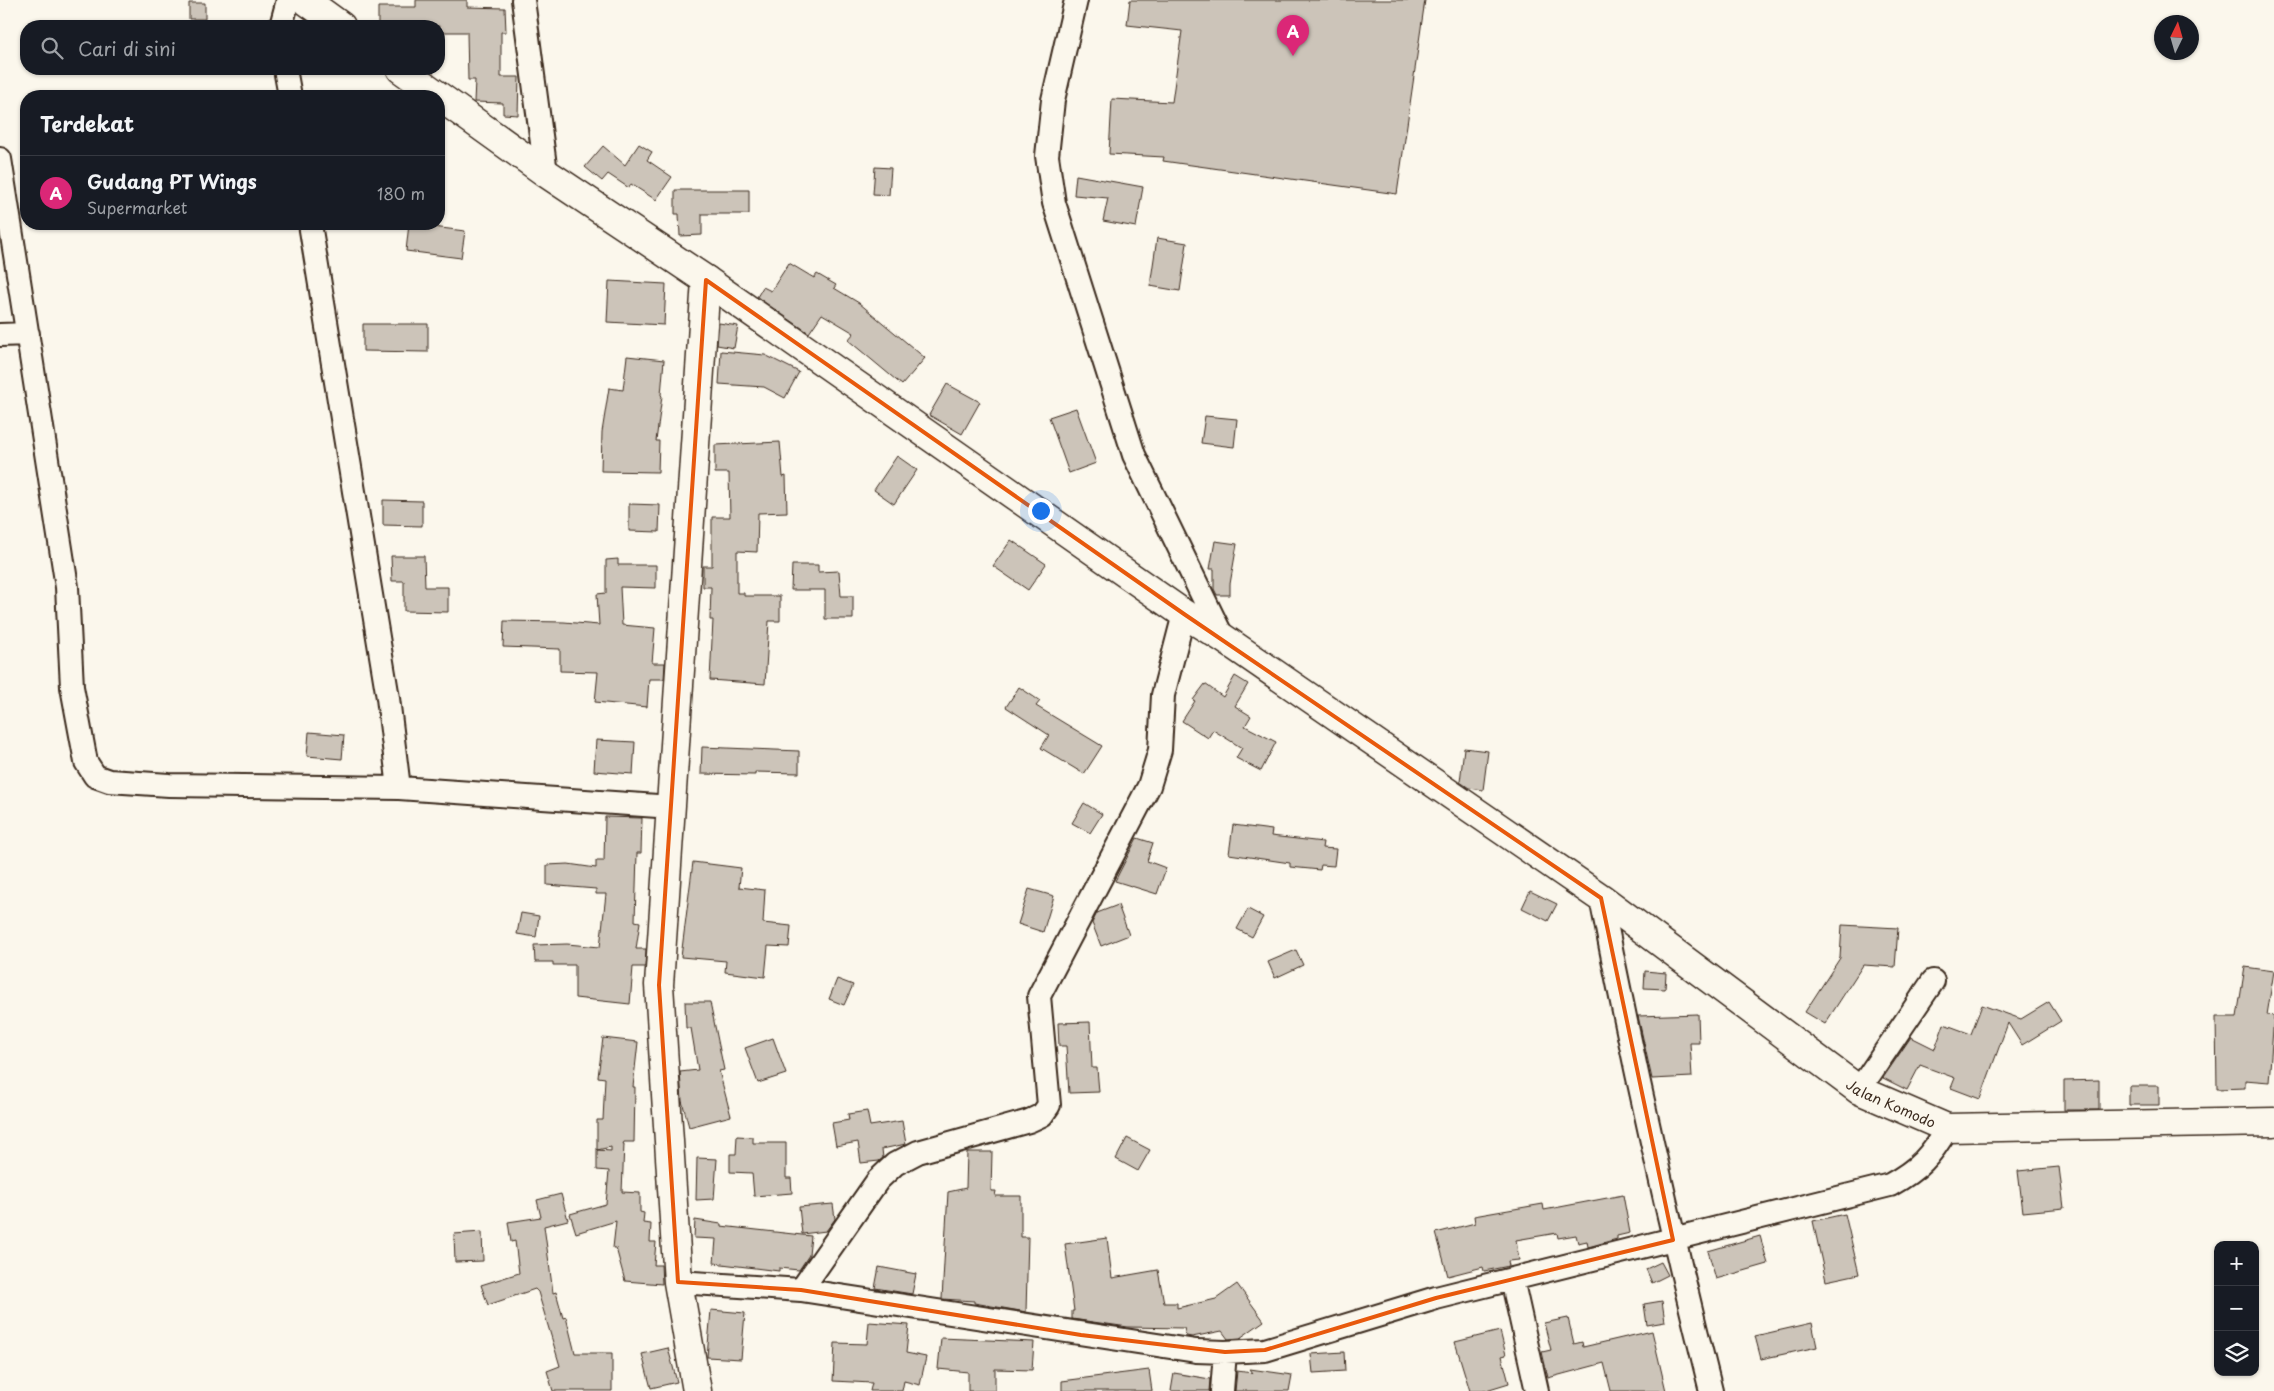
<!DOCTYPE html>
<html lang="id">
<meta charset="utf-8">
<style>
body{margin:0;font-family:"Playpen Sans",sans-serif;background:#20242c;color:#f1f3f6}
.controls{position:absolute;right:15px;bottom:15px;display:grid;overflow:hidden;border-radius:10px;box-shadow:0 1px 4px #0004}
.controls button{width:45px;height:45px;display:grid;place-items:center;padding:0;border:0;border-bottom:1px solid #363941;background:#171b24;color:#f1f3f6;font:25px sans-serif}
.compass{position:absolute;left:2154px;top:15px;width:45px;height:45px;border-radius:50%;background:#171b24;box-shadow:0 1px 4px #0004;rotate:5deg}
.you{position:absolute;left:1040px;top:510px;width:18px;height:18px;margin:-12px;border:4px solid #fff;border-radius:50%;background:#1a73e8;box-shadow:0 0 0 8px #1a73e833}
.badge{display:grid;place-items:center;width:32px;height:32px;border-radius:50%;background:#db2777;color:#fff;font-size:16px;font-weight:700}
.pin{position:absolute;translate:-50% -41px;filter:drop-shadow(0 1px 2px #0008)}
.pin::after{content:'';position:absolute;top:26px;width:18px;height:15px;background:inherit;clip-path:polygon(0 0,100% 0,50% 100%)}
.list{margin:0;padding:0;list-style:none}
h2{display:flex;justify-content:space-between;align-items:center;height:65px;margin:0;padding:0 20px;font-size:21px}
h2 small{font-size:16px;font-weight:400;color:#9ea1a6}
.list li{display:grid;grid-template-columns:32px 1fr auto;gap:15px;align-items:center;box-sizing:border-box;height:75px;padding:0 20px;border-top:1px solid #363941}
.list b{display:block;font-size:19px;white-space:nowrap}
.list p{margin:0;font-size:16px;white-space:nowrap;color:#9ea1a6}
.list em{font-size:16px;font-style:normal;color:#9ea1a6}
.icon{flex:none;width:28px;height:28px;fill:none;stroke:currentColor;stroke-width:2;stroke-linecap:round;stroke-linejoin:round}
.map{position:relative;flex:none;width:2274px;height:1391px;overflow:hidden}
.search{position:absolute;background:#171b24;box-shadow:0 1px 4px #0004;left:20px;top:20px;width:425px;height:55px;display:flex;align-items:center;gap:12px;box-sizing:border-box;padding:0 18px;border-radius:20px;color:#9ea1a6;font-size:19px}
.panel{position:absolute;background:#171b24;box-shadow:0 1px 4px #0004;left:20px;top:90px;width:425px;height:140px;border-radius:20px}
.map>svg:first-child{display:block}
.building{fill:#ccc4b9;stroke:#3b2a1e}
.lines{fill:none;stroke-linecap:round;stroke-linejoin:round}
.street-casing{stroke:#3b2a1e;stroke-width:26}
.secondary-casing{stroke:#3b2a1e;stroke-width:31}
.highway-casing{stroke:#3b2a1e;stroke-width:31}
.street{stroke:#fbf7ec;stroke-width:22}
.secondary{stroke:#fbf7ec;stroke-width:28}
.highway{stroke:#fbf7ec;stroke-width:28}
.marked{fill:none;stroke:#e8590c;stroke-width:4;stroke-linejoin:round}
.labels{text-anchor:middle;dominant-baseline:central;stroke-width:4;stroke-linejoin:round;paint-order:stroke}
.street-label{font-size:14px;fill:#3b2a1e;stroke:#fbf7ec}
</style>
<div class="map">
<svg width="2274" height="1391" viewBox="0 0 2274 1391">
<rect width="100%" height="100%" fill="#fbf7ec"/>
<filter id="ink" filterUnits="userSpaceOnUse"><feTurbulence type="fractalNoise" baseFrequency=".02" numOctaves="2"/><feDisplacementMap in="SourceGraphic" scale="10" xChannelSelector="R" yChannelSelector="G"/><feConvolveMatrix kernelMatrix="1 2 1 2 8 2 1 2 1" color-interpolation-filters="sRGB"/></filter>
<g filter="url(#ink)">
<path class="building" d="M416,0h51v7l38,1 1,24h-5v45h18l-1,38 -15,-1v-11l-29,-1 1,-22h-7l-1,-48h-28v-6h-61v-19h38z
M1130,0h295l-28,194 -234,-33 1,-4 -55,-3 3,-55 60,3 10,-71 -55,-6z
M189,3h16v16h-16z
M639,144l13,8 -5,8 25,17 -16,23 -25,-16 -2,4 -21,-14 -6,7 -17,-14 18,-21 22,19z
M875,167l16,1 -2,27 -16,-1z
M1076,175l67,12 -7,40 -33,-6 5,-23 -34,-3z
M675,190h74v24h-47v21l-22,1 -1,-22h-4z
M409,224l56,7 -4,27 -55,-7z
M1157,238l30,5 -7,48 -30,-5z
M789,263l25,15 3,-4 19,11 -2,3 25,15 66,55 -23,27 -54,-45 6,-7 -32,-19 -13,19 -52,-36 6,-10 8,4z
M609,281l57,3 -2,41 -57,-3z
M719,323l19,3 -4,22 -17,-3z
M363,324h65v28l-65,-1z
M721,351l44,4 34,17 -14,26 -21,-11 -45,-3z
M627,356l37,4 -3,35 1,1 -6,45h3l-1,31 -57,-1 1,-39 7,-44 14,2z
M947,384l33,18 -18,32 -33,-19z
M1076,408l20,55 -27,10 -20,-56z
M1205,416l32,3 -3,28 -33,-4z
M780,442l3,35 3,-1 1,36 -29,1 -1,39 -20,-1v42h7v3h36v25h-11l-4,63 -55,-4 3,-60h-3l1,-33h-8v-21h9v-49h18l-1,-44h-14v-28z
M897,456l20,14 -23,34 -20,-14z
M383,500l39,1v25l-39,-1z
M629,504l31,1 -1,27 -30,-1z
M1011,540l35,24 -18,26 -35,-24z
M1215,541l22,3 -7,40v11h-13l-3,-6v-20h-4z
M391,556h33l1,31h23v25l-44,-1v-30h-12z
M618,559v6h38v23l-36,-1 2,38 33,3 -3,35h13l-1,16h-15l-2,28 -52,-5 3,-30 -38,-1v-22l-57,-2 1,-26 60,1 35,3 -2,-31 9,-1v-33z
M792,565h26v7l21,-1 2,25h12v23h-28v-29h-34z
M1235,676l13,8 -13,22 16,10 -6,10 31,16 -15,29 -25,-13 6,-10 -29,-18 -5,8 -26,-17 13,-20 -2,-1 12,-16 18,13z
M1019,687l21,14 -4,5 66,40 -18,28 -43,-26 8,-13 -43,-28z
M309,732l35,3 -2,24 -35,-3z
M596,740l39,2 -2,32 -39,-3z
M702,747l97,4v22l-44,-1v3l-54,-1z
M1464,748l24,3 -5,39 -14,-2 -9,-6z
M1084,803l18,11 -12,19 -18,-10z
M605,817l37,1 -1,35h-4l-2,68 5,1 -4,27h10l-1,18h-12l-3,37 -55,-6v-33h-22v-3h-18l-1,-17 33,-1 33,3 6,-53h-10v-5l-49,-4v-20l21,-1 28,4v-7h8z
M1233,825l39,5 -1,6 52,6 -1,6 14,1 -2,17 -13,-1 -1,5 -30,-3v-4l-61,-9z
M1137,838l16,5 -6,18 19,7 -9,26 -42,-13z
M693,862l48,6 -2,19 26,3 -2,33 28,3 -2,21 -21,-1 -3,31 -40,-5 1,-11 -45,-4z
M1029,889l25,7 -11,36 -25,-8z
M1530,891l27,13 -9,17 -26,-13z
M1118,905l11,30 -28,11 -9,-23 5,-10z
M1248,909l15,8 -11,20 -15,-8z
M521,913l18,3 -3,21 -19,-3z
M1842,925l56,3 -3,39 -32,-2 -38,59 -20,-12 35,-54z
M1296,950l7,15 -28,13 -7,-16z
M2245,967l29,4 -7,44 7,1 -5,66 -24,-2v8l-28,1 -1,-72h21z
M1645,971l21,2 -1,16 -21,-1z
M837,979l16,6 -9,20 -15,-6z
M685,1002h25l14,68 -5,1 12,45 -42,11 -7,-26 -2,-29 18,-2 -7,-42h-5z
M2049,1002l12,19 -39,24 -14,-22 -28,76 -29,-11 4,-10 -35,-13 -13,25 -24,-12 28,-41 24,12 9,-25 27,10 11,-29 39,14z
M1698,1014l1,29h-9l2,34 -40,2 -14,-63z
M1090,1022l2,46h5l2,24 -30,1 -3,-47h-7l-1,-23z
M603,1038l35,4 -5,45h2l-1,55h-10l-1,2h1l-2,48 18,1v19l4,1 -1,10 8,1 -1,18h6l-2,23h7l1,19 -37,-3 -9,-33h-3l3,-27 -40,12 -6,-19 36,-10 3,-33 -12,-1v-20l14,1v-4l-14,3v-30h6l2,-42 -7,-1z
M773,1038l13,36 -28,9 -13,-35z
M2099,1080v30h-35v-29z
M2129,1086h30v19h-30z
M867,1111l3,15 32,-5 4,23 -24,5 1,9 -4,3 -18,2 -3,-21 -22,4 -4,-23 17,-3 -1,-6z
M737,1136l16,1v6h33v35h5l1,15 -38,3 -2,-23 -22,-1v-18h6z
M1127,1138l23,12 -12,21 -22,-12z
M967,1152h25l-1,39h5l-1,5h26v41h7l-2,75 -52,-9v-2l-32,-2 6,-107 18,-4z
M697,1158l20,1 -3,40 -18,1z
M2059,1167l5,41 -41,4 -5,-41z
M561,1194l7,26 -24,6 9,67 3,-1 7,26 3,-1 9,36h37v38h-59l-6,-20 13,-5 -22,-74 -3,-3 -47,16 -7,-20 38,-12 -4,-32 -4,1 -3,-20 33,-5 -4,-17z
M1623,1195l7,38 -13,3v3l-29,8 -1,-6 -9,2 -2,-8 -18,3 -1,-5 -41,7 3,20 -11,1 1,5 -25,5 -1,-4 -35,9 -12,-43 39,-10 -1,-7 69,-12 1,6z
M833,1204l2,15 -9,12 -24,3 -3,-27z
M1845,1214l14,60 -33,7 -13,-60z
M695,1220l26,4v2l90,10 -2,19 -10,15 -20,-2v3l-65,-8 2,-24 -22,-1z
M482,1232l1,29 -28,1 -1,-28z
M1760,1236l8,28 -52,15 -8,-28z
M1107,1238l5,40 46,-8 6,33h13v5l39,-9 21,-15 27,37 -24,17 -12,1 -6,-8 -30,6 -6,-1 -2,-8 -56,-1 -56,-8v-8h2l-9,-67z
M1661,1262l7,13 -16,8 -6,-14z
M879,1267l37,7 -4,20 -37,-6z
M1662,1301l3,21 -18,3 -3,-21z
M711,1310l34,3 -4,46 -34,-2z
M1568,1318l6,26 8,-2 1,5 69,-16 14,60h-55l-7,-28 -56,15 -6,-26 9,-2 -7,-27z
M869,1322l40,3 -3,28 20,4 -6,28 -16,-4 -2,10h-32l2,-8 -39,-2 2,-38 32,1z
M1812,1323l5,24 -56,12 -6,-23z
M1500,1331l6,24 -4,1 7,27 -26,8h-13l-15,-49z
M941,1338l93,4 -2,28 -37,-1v22h-27v-19l-30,-3z
M668,1348l9,34 -26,6 -9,-34z
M1344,1352l1,19 -32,2 -2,-19z
M1250,1369l42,6 -3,16h-54l2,-20 16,2z
M1149,1370l3,21h-90v-10z
M1174,1373l36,6 -1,12h-38z"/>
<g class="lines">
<defs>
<path id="street" d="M523,0l23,173
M1076,0l-23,100 -6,56 7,47 80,252 89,183
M281,26l7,-26
M285,69l5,27
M0,159l67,428 5,100 14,75 9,14 14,5 60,4 230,3
M310,224l78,474 11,90 273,19
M0,335l28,-1
M1601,898c32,165 69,329 110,493
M1859,1090l74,-109
M1512,1279l25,112
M678,1282l123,8 395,61 29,1 40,-2 171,-52 454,-113c29,-16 41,-29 57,-57
M801,1290l77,-110 17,-16 23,-12 111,-31 13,-6 7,-10 -10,-109 110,-210 11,-36 3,-55 21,-81
M1222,1391l3,-39"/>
<path id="secondary" d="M697,1391l-19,-109 -19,-297 47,-705"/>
<g id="highway">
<path d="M305,0l36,26"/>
<path id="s1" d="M401,69l145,104 160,107 478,334 39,24 378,260 258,192 88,38 327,-6"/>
</g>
</defs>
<use href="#street" class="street-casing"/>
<use href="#secondary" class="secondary-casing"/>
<use href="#highway" class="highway-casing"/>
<use href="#street" class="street"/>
<use href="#secondary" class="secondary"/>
<use href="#highway" class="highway"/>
</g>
</g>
<path class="marked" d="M706,280l478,334 417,284 72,342 -237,58 -171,52 -40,2 -144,-17 -280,-45 -123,-8 -19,-297z"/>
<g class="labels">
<g class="street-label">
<text stroke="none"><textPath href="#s1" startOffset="1815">Jalan Komodo</textPath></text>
</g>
</g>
</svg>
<div class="controls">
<button>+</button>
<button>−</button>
<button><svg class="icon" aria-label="layers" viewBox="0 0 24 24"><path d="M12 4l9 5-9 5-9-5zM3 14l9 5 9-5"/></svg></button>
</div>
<svg class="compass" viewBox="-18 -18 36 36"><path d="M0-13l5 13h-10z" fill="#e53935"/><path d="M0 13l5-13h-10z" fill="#9ea1a6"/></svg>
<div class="you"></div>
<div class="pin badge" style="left:1293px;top:56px">A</div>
<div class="search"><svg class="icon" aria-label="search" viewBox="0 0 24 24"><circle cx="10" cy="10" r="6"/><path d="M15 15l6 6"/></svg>Cari di sini</div>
<section class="panel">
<h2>Terdekat<small></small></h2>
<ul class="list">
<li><span class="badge">A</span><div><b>Gudang PT Wings</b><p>Supermarket</p></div><em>180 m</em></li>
</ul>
</section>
</div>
